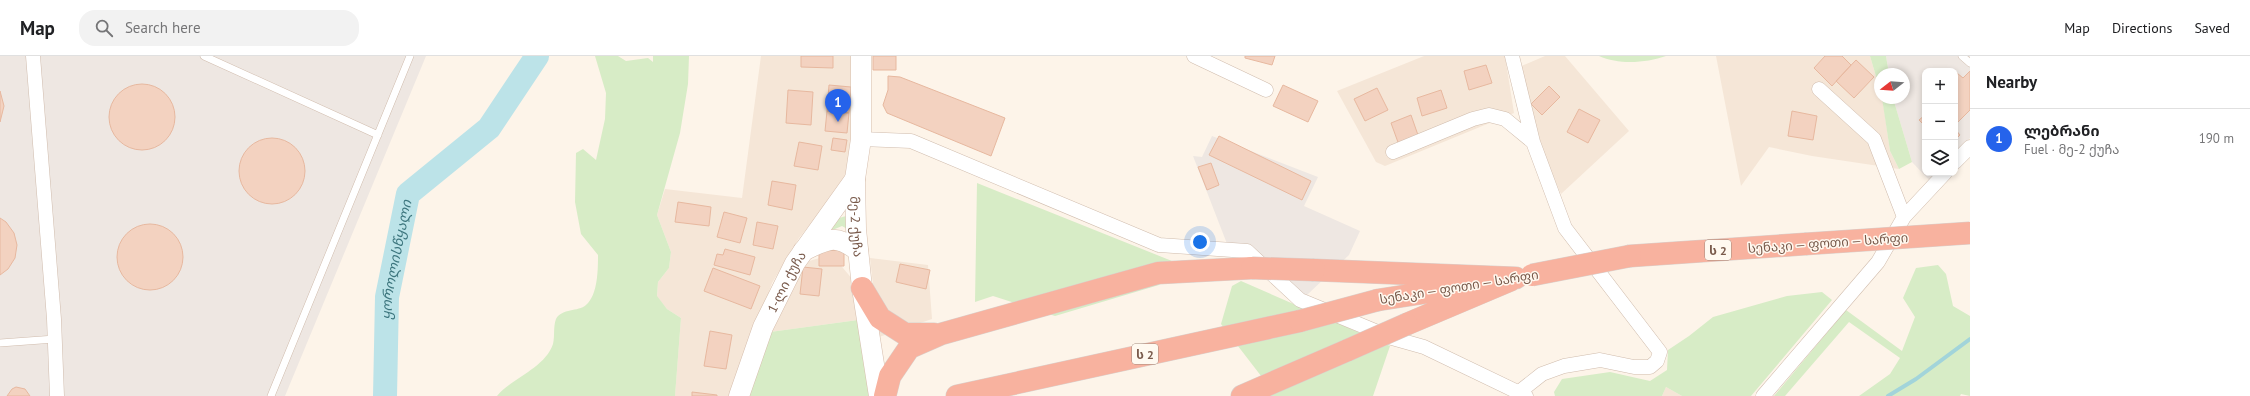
<!DOCTYPE html>
<meta charset="utf-8">
<style>
body{margin:0;font-family:"PT Sans","Noto Sans Georgian",sans-serif;background:#f2f2f2;color:#202124}
.controls{position:absolute;right:12px;top:12px;display:grid;overflow:hidden;border-radius:8px;box-shadow:0 2px 6px #0003}
.controls button{width:36px;height:36px;display:grid;place-items:center;padding:0;border:0;border-bottom:1px solid #e0e0e0;background:#fff;color:#202124;font:20px sans-serif}
.compass{position:absolute;left:1874px;top:12px;width:36px;height:36px;border-radius:50%;background:#fff;box-shadow:0 2px 6px #0003;rotate:253deg}
.you{position:absolute;left:1200px;top:186px;width:14px;height:14px;margin:-10px;border:3px solid #fff;border-radius:50%;background:#1a73e8;box-shadow:0 0 0 6px #1a73e833}
.badge{display:grid;place-items:center;width:26px;height:26px;border-radius:50%;background:#2563eb;color:#fff;font-size:13px;font-weight:700}
.pin{position:absolute;translate:-50% -33px;filter:drop-shadow(0 1px 2px #0008)}
.pin::after{content:'';position:absolute;top:21px;width:14px;height:12px;background:inherit;clip-path:polygon(0 0,100% 0,50% 100%)}
.list{margin:0;padding:0;list-style:none}
h2{display:flex;justify-content:space-between;align-items:center;height:52px;margin:0;padding:0 16px;font-size:17px}
h2 small{font-size:13px;font-weight:400;color:#757577}
.list li{display:grid;grid-template-columns:26px 1fr auto;gap:12px;align-items:center;box-sizing:border-box;height:60px;padding:0 16px;border-top:1px solid #e0e0e0}
.list b{display:block;font-size:15px;white-space:nowrap}
.list p{margin:0;font-size:13px;white-space:nowrap;color:#757577}
.list em{font-size:13px;font-style:normal;color:#757577}
.icon{flex:none;width:22px;height:22px;fill:none;stroke:currentColor;stroke-width:2;stroke-linecap:round;stroke-linejoin:round}
.map{position:relative;flex:none;width:1970px;height:340px;overflow:hidden}
header{display:flex;align-items:center;gap:24px;box-sizing:border-box;height:56px;padding:0 20px;background:#fff;border-bottom:1px solid #e0e0e0}
header strong{font-size:19px}
nav{display:flex;gap:22px;margin-inline-start:auto;font-size:14px}
.search{width:280px;height:36px;background:#f2f2f2;display:flex;align-items:center;gap:10px;box-sizing:border-box;padding:0 14px;border-radius:16px;color:#757577;font-size:15px}
main{display:flex}
aside{flex:1;background:#fff}
.map>svg:first-child{display:block}
.residential{fill:#f5e6d7}
.industrial{fill:#eee7e2}
.green{fill:#d7ecc6}
.lines{fill:none;stroke-linecap:round;stroke-linejoin:round}
.stream{stroke:#a2d4da;stroke-width:4}
.river{stroke:#bce3e8;stroke-width:24}
.building{fill:#f3d2c0;stroke:#e7b89f}
.lane-casing{stroke:#d0bcad;stroke-width:8}
.street-casing{stroke:#d0bcad;stroke-width:15}
.secondary-casing{stroke:#d6bead;stroke-width:21}
.highway-casing{stroke:#d9d1cd;stroke-width:23}
.lane{stroke:#fff;stroke-width:7}
.street{stroke:#fff;stroke-width:14}
.secondary{stroke:#fff;stroke-width:20}
.highway{stroke:#f8b29f;stroke-width:22}
.highway-bridge-casing{stroke:#d9d1cd;stroke-width:23;stroke-linecap:butt}
.highway-bridge{stroke:#f8b29f;stroke-width:22}
.labels{text-anchor:middle;dominant-baseline:central;stroke-width:3;stroke-linejoin:round;paint-order:stroke}
.shield{fill:#fff9f0;stroke:#a18a7c;stroke-width:1}
.shield-label{font-size:12px;font-weight:bold;fill:#795a4b}
.street-label{font-size:13px;fill:#795a4b;stroke:#fff9f0}
.water-label{font-size:14px;font-style:italic;fill:#3d767e;stroke:#fff9f0}
</style>
<header>
<strong>Map</strong>
<div class="search"><svg class="icon" aria-label="search" viewBox="0 0 24 24"><circle cx="10" cy="10" r="6"/><path d="M15 15l6 6"/></svg>Search here</div>
<nav><a>Map</a><a>Directions</a><a>Saved</a></nav>
</header>
<main>
<div class="map">
<svg width="1970" height="340" viewBox="0 0 1970 340">
<rect width="100%" height="100%" fill="#fdf4e9"/>
<path class="residential" d="M761,0h92v69l-6,54 -48,59 -27,45 -40,113h-57l6,-78 -14,-9 -10,-12 1,-15 11,-14 2,-16 -14,-37 8,-26 77,9z
M1424,0h81l9,57 -129,53 -9,-4 -39,-71z
M1545,0h20l64,75 -68,63 -23,-52 -19,-75z
M1716,0h154l10,34v8h2l1,4 7,49 9,18 -87,-13 -43,-9 -28,39z
M823,201l15,5 15,18 5,40 -88,12 30,-63 9,-8z
M870,202l58,7 4,54 -53,18z
M1666,331l16,9h-20z"/>
<path class="industrial" d="M0,0h426l-141,340h-285z
M1886,0h84v82l-15,15v-82h-30v102h13l-8,8 -18,-19 -19,-64h11v-24h-15z
M1212,80l106,41 -14,29 56,25 -11,24 -42,40 -71,-28 -43,-111 9,1z"/>
<path class="green" d="M595,0h23l8,5 22,-3 5,4v-6h36l-1,28 -8,49 -23,82 14,37 -2,16 -11,14 -1,14 10,13 14,9 -6,78h-178c15,-18 48,-28 56,-52 2,-8 0,-17 3,-25 6,-11 22,-7 30,-14 12,-10 12,-36 12,-50l-17,-21 -6,-32 1,-49 7,-4 13,11 9,-41 1,-26z
M1599,0h67c-20,7 -47,9 -67,0z
M1870,0h16l3,18h-9v16z
M1882,42h11l19,64 -13,7 -9,-18z
M977,127l210,84 -28,18 -104,31 -62,-20 -18,6z
M846,160l3,14 -7,-4 -12,5 6,-12z
M1938,209l8,9 7,32 17,10v80l-9,-2 -1,2h-101l31,-22 10,-16 -51,-36 -64,74h-11l72,-86 56,41 13,-34 -12,-19 13,-30z
M1241,225l149,65 -17,50h-107l2,-11 -47,-61 11,-38z
M1822,236l10,8 -81,96h-69l-16,-9 -4,9h-107l-1,-4 8,-13 48,-7 40,9 17,-11 1,-20 21,-14 24,-19 74,-21z
M858,264l11,76h-122l23,-64z"/>
<g class="lines">
<path class="stream" d="M1888,340l28,-17 54,-40"/>
<path class="river" id="s1" d="M385,340l2,-99 21,-103 81,-66 48,-72"/>
</g>
<path class="building" d="M801,0h32v12l-32,-1z
M873,0h23v14h-23z
M1245,0h30l-3,9 -27,-7z
M1825,0h17l9,9 -19,21 -18,-18z
M1856,4l18,17 -20,21 -18,-17z
M1486,9l6,18 -23,7 -5,-19z
M1970,15v39l-15,15v-51l2,-1 6,5z
M888,20l12,1 105,41 -14,38 -104,-43 -4,-8 5,-15z
M109 61a33 33 0 1 1 66 0a33 33 0 1 1-66 0Z
M829,29l22,2 -2,26 -22,-2z
M1283,29l35,16 -10,21 -35,-16z
M1549,30l11,11 -18,18 -11,-11z
M1377,32l11,22 -23,11 -11,-22z
M788,34l25,2 -2,33 -25,-2z
M1441,34l6,18 -25,8 -5,-18z
M0,35l4,15 -4,16z
M1579,53l21,11 -12,23 -21,-11z
M827,55l22,2 -2,20 -22,-2z
M1792,55l25,5 -4,24 -25,-4z
M1411,59l8,23 -20,7 -8,-22z
M1925,59v11l-6,-6z
M1955,73l5,6 -5,5z
M1219,80l92,45 -9,19 -93,-45z
M833,82l14,2 -2,12 -14,-2z
M239 115a33 33 0 1 1 66 0a33 33 0 1 1-66 0Z
M799,86l23,4 -4,24 -24,-4z
M1211,107l8,22 -12,5 -9,-23z
M772,125l24,4 -4,25 -24,-5z
M678,146l33,5 -2,19 -34,-4z
M724,156l23,6 -7,25 -23,-6z
M0,162l6,4 8,11 3,12 -2,13 -7,11 -8,6z
M757,166l21,4 -5,23 -20,-4z
M117 201a33 33 0 1 1 66 0a33 33 0 1 1-66 0Z
M725,193l30,8 -5,18 -36,-10 3,-11 6,1z
M844,194v16h-25v-15z
M900,208l30,6 -4,19 -30,-7z
M803,211l19,2 -3,27 -19,-2z
M713,212l47,18 -9,23 -47,-18z
M710,275l22,4 -6,34 -22,-3z
M16,331l9,2 5,7h-23l5,-7z
M692,336l25,3v1h-25z"/>
<g class="lines">
<defs>
<path id="lane" d="M204,0l174,79
M1962,0l8,7
M0,287l55,-4
M271,340l139,-340"/>
<path id="street" d="M33,0l21,263 3,77
M1194,0l72,34
M1512,0l21,86 32,86 95,124 -3,9 -7,6h-16l-34,-7 -36,6 -22,8 -24,19
M1819,33l55,50 30,78
M861,83l50,2 248,104 88,6 53,49 92,38 32,9 102,49
M1393,96l80,-33 16,-4 16,4 28,23
M1955,106l15,-15
M1763,340l115,-134 26,-45 41,-44"/>
<g id="secondary">
<path id="s2" d="M861,0v83l-6,40 1,50 6,59 17,108"/>
<path d="M803,195c25,-12 32,-18 55,0"/>
<path id="s3" d="M739,340l24,-69 32,-64 60,-84"/>
</g>
<path id="highway" d="M1630,200l175,-12
M1314,214l202,8
M862,232l18,30 25,16h29
M1378,244l89,-14
M1407,268l104,-44
M885,340l5,-20 19,-28 32,-14 217,-61 94,-5
M957,340l343,-75
M1242,340l106,-46"/>
</defs>
<use href="#lane" class="lane-casing"/>
<use href="#street" class="street-casing"/>
<use href="#secondary" class="secondary-casing"/>
<use href="#highway" class="highway-casing"/>
<use href="#lane" class="lane"/>
<use href="#street" class="street"/>
<use href="#secondary" class="secondary"/>
<use href="#highway" class="highway"/>
<defs>
<path id="highway-bridge" d="M1805,188l165,-11
M1252,212l62,2
M1532,219l98,-19
M1300,265l78,-21
M1348,294l59,-26"/>
</defs>
<use href="#highway-bridge" class="highway-bridge-casing"/>
<use href="#highway-bridge" class="highway-bridge"/>
</g>
<g class="labels">
<g class="shield">
<rect x="1705" y="184" width="26" height="20" rx="3"/>
<rect x="1132" y="288" width="26" height="20" rx="3"/>
</g>
<g class="shield-label">
<text x="1718" y="194">ს 2</text>
<text x="1145" y="298">ს 2</text>
</g>
<g class="street-label">
<text stroke="none"><textPath href="#s2" startOffset="171">მე-2 ქუჩა</textPath></text>
<text transform="translate(1828 187) rotate(-4)">სენაკი — ფოთი — სარფი</text>
<text stroke="none"><textPath href="#s3" startOffset="124">1-ლი ქუჩა</textPath></text>
<text transform="translate(1459 231) rotate(-9)">სენაკი — ფოთი — სარფი</text>
</g>
<g class="water-label">
<text stroke="none"><textPath href="#s1" startOffset="137">ყოროლისწყალი</textPath></text>
</g>
</g>
</svg>
<div class="controls">
<button>+</button>
<button>−</button>
<button><svg class="icon" aria-label="layers" viewBox="0 0 24 24"><path d="M12 4l9 5-9 5-9-5zM3 14l9 5 9-5"/></svg></button>
</div>
<svg class="compass" viewBox="-18 -18 36 36"><path d="M0-13l5 13h-10z" fill="#e53935"/><path d="M0 13l5-13h-10z" fill="#757577"/></svg>
<div class="you"></div>
<div class="pin badge" style="left:838px;top:66px">1</div>
</div>
<aside>
<h2>Nearby<small></small></h2>
<ul class="list">
<li><span class="badge">1</span><div><b>ლებრანი</b><p>Fuel · მე-2 ქუჩა</p></div><em>190 m</em></li>
</ul>
</aside>
</main>
